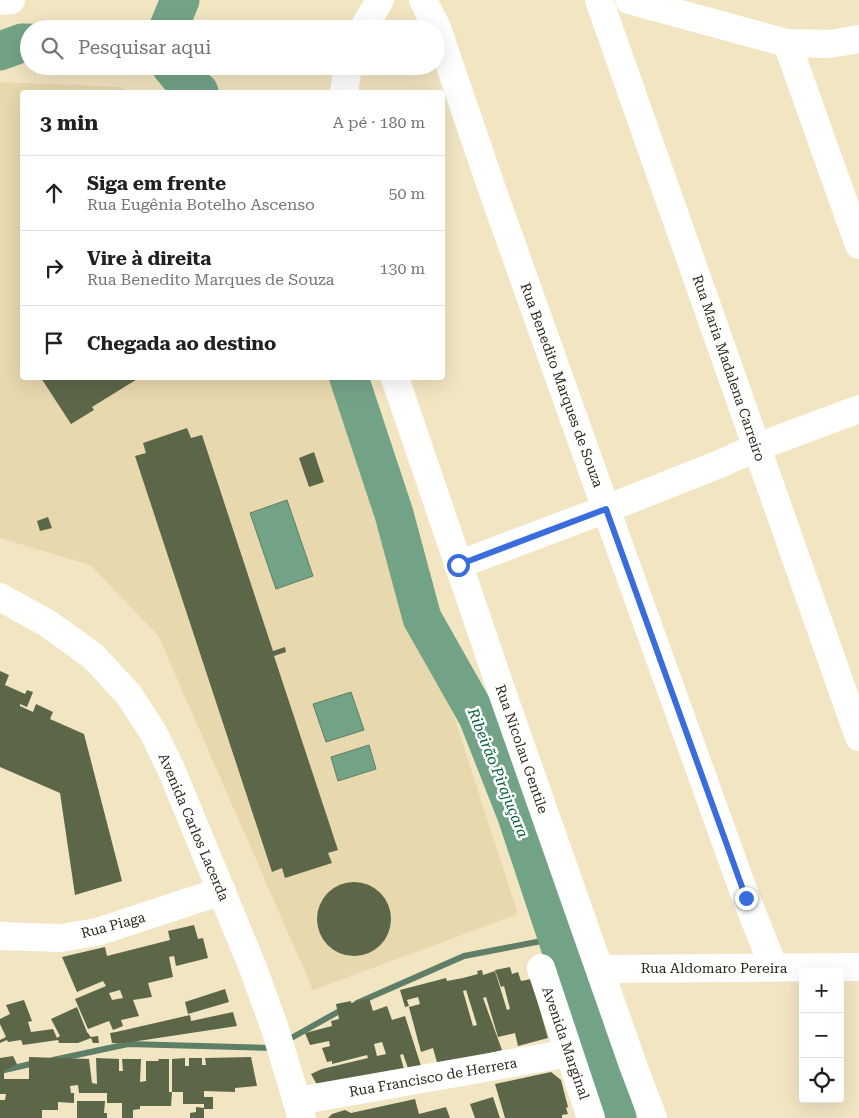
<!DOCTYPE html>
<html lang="pt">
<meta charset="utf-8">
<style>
body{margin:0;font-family:"Roboto Serif",serif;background:#f6f6f6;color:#202124}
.controls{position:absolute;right:15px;bottom:15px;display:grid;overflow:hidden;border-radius:5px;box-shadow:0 5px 20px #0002}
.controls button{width:45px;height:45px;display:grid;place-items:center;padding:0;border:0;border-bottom:1px solid #e0e0e0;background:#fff;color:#202124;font:25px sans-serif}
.stop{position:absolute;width:15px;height:15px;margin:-11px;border:4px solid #396cdc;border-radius:50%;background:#fff}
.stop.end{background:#396cdc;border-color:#fff;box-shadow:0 1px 5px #0008}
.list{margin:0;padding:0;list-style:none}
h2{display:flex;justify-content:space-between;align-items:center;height:65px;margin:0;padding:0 20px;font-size:21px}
h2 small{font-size:16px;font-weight:400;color:#757577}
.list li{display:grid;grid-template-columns:32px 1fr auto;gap:15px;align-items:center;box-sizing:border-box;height:75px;padding:0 20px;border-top:1px solid #e0e0e0}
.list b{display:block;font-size:19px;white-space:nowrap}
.list p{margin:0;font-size:16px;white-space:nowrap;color:#757577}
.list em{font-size:16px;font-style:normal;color:#757577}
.icon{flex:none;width:28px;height:28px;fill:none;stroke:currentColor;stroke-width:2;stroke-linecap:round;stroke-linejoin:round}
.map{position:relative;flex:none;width:859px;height:1118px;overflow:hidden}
.search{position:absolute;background:#fff;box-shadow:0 5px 20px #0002;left:20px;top:20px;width:425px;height:55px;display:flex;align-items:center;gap:12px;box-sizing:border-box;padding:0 18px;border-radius:28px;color:#757577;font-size:19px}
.panel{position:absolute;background:#fff;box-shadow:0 5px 20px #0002;left:20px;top:90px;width:425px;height:290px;border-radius:5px}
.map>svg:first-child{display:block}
.built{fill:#e7d8ae}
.water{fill:#73a387;stroke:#5e7e67}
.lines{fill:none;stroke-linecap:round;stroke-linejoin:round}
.stream{stroke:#5e7e67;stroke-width:6}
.river{stroke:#73a387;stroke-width:39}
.building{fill:#5c6749;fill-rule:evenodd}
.minor{stroke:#fff;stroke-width:28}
.major{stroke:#fff;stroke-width:28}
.route{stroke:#396cdc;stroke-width:6}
.labels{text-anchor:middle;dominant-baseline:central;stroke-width:5;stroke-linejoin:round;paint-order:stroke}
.street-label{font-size:14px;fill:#2e291c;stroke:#fff}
.water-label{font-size:15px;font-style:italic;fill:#055e3b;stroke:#fff}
</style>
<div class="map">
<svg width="859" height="1118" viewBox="0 0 859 1118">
<rect width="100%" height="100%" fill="#f2e5c2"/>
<path class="built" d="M0,82l120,5 8,5h-106v286h307l16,34 61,214 40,66 72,222 -205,76 -155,-355 -68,-70 -90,-27z"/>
<path class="water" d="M287,500l26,76 -37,13 -26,-76z
M351,692l13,38 -38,12 -13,-38z
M369,745l7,24 -38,12 -7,-24z"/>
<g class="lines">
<path class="stream" d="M357,1003l107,-47 93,-18
M286,1041l57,-32
M53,1060l75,-16 145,4
M0,1071l35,-8"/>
<path class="river" d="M168,29l12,-29
M0,51l22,-8h7
M171,66l14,17 14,9
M349,378l45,136 28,104 56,99 39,99 100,302"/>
</g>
<path class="building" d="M41,378h98l-47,29 2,3 -23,14z
M187,428l4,10 11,-3 71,216 12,-4 1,5 -12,4 64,194 -10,3 4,10 -47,15 -3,-10 -10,4 -137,-416 11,-3 -3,-10z
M314,452l10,30 -15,5 -10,-29z
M48,517l4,11 -12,3 -3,-10z
M0,671l9,4 -4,10 20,9 2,-4 6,2 -6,15 -7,-3v2l13,6 3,-8 17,8 -3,7 34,15 38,147 -47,14 -15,-102 -60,-26z
M317 919a37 37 0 1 1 74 0a37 37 0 1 1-74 0Z
M194,925l4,14 5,-1 5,20 -32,8 -2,-10 -5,1 4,20 -25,6 4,14 -19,3 6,16 -18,4 2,6 -10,4 -4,-9 -21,8 -13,-30 31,-13 -3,-5 -26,11 -15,-35 43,-10 2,9 63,-16 -2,-9zM120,990l3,8 -11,2 -3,-7z
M510,967l2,7 6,-2 3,9 10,-2 17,59 -30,8 -3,-13 -17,4 -12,-40 -3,1 19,52 -64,16 -5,-18 -12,4 -12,-45 11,-3 -2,-7 -11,3 2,6 -4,1 -5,-17 46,-12 1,3 16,-3 15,-4 -1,-3 5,-1 1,5 12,-4 12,39 3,-1 -6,-23 -3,1 -6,-17zM466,990l11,35 -4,1 -10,-35z
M225,989l4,13 -41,12 -3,-12z
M369,998l4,13 14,-5 5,14 13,-4 17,53 -13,2 -6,-17 -3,1 4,14 -78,23 -10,-9 -5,-9 11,-5 46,-11 -1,-3 -35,9v-3l-5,1 -5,-14 8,-2 -1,-5 -19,4 -5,-12 27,-7 -1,-5 8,-2 -3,-15 15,-3v2zM382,1042l4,12 -9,2 -3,-12z
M24,1000l8,21 -4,1 3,10 22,-3 4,9 3,-2 -9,-17 26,-12 10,25 4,5 7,-1 1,7h-6l-2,-5 -13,5h-19l-1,-3 -35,5 -2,-5 -13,2 -1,-2 -7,3v-3l6,-3 -6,-13v-5l10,-5 -4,-9z
M233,1012l4,14 -112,17h-13l-2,-10 6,-1 74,-17 1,6z
M13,1056l4,8 -13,7v8h25v-22l60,2 3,24 5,1 -1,-26 23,1v12h4l-1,-12h19l-1,23 6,-1v-20h13l-1,-2h11v33h3v-33l13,-1v8h4v-8h13v7h4l-1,-7 46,-1 6,29 -22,2v4l-31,-1v6h9v12h-9v9h-14v-5l6,-1v-5l8,1v-4h-21v-12h-11l-1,14h-31v3l-7,1v8h-11v-15h-15v-10h-28l-1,-8 -8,1 1,7h3v10l-16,-1v8h-16v8h-42v-18h5l1,-6h-6v-36z
M551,1072l10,8 7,27 -2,1 2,6 -6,1v3h-57l-10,-34z
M493,1097l7,21h-25l-5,-14z
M415,1099l4,15 27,-7 4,11h-122l4,-4 13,-4 6,3z
M77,1101h28l-1,12h3v5h-30z"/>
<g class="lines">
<path class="minor" d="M423,0l14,28 55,161 114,320 140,389 28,70
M599,0l260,737
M629,0l158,43 43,1 29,-5
M0,1l11,-1
M363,29l17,-29
M787,43l72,202
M344,92l4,-26
M395,378l107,314 131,373 20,53
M458,565l148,-56 116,-46 35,-16 102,-38
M0,936l60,2 37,-6 125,-41
M541,968l50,150
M600,969l259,-2
M297,1101l272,-48"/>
<path class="major" d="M0,597l47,26 46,33 36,39 24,37 18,37 82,199 22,61 27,89"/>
</g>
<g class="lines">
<path class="route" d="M458,565l148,-56 140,389"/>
</g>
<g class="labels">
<g class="street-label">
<text transform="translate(729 368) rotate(71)">Rua Maria Madalena Carreiro</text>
<text transform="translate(562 385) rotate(70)">Rua Benedito Marques de Souza</text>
<text transform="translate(522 749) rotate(71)">Rua Nicolau Gentile</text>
<text transform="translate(194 827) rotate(67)">Avenida Carlos Lacerda</text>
<text transform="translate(113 925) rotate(-15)">Rua Piaga</text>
<text x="714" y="968">Rua Aldomaro Pereira</text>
<text transform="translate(566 1043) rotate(71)">Avenida Marginal</text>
<text transform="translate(433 1077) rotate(-10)">Rua Francisco de Herrera</text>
</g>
<g class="water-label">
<text transform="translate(498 773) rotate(68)">Ribeirão Pirajuçara</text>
</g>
</g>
</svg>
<div class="controls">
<button>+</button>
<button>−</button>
<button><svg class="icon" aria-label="locate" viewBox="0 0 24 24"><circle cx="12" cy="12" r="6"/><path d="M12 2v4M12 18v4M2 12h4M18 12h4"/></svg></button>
</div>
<div class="stop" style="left:458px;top:565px"></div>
<div class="stop end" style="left:746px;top:898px"></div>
<div class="search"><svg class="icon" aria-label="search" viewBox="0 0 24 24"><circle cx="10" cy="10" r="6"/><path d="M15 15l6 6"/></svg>Pesquisar aqui</div>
<section class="panel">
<h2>3 min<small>A pé · 180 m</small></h2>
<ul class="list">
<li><svg class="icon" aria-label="ahead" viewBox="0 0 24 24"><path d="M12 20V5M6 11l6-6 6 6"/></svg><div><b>Siga em frente</b><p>Rua Eugênia Botelho Ascenso</p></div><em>50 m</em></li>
<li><svg class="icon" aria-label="right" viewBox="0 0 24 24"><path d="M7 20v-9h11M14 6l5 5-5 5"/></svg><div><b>Vire à direita</b><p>Rua Benedito Marques de Souza</p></div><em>130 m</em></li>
<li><svg class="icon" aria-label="arrive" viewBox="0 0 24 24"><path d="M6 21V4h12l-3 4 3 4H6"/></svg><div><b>Chegada ao destino</b></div></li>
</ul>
</section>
</div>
